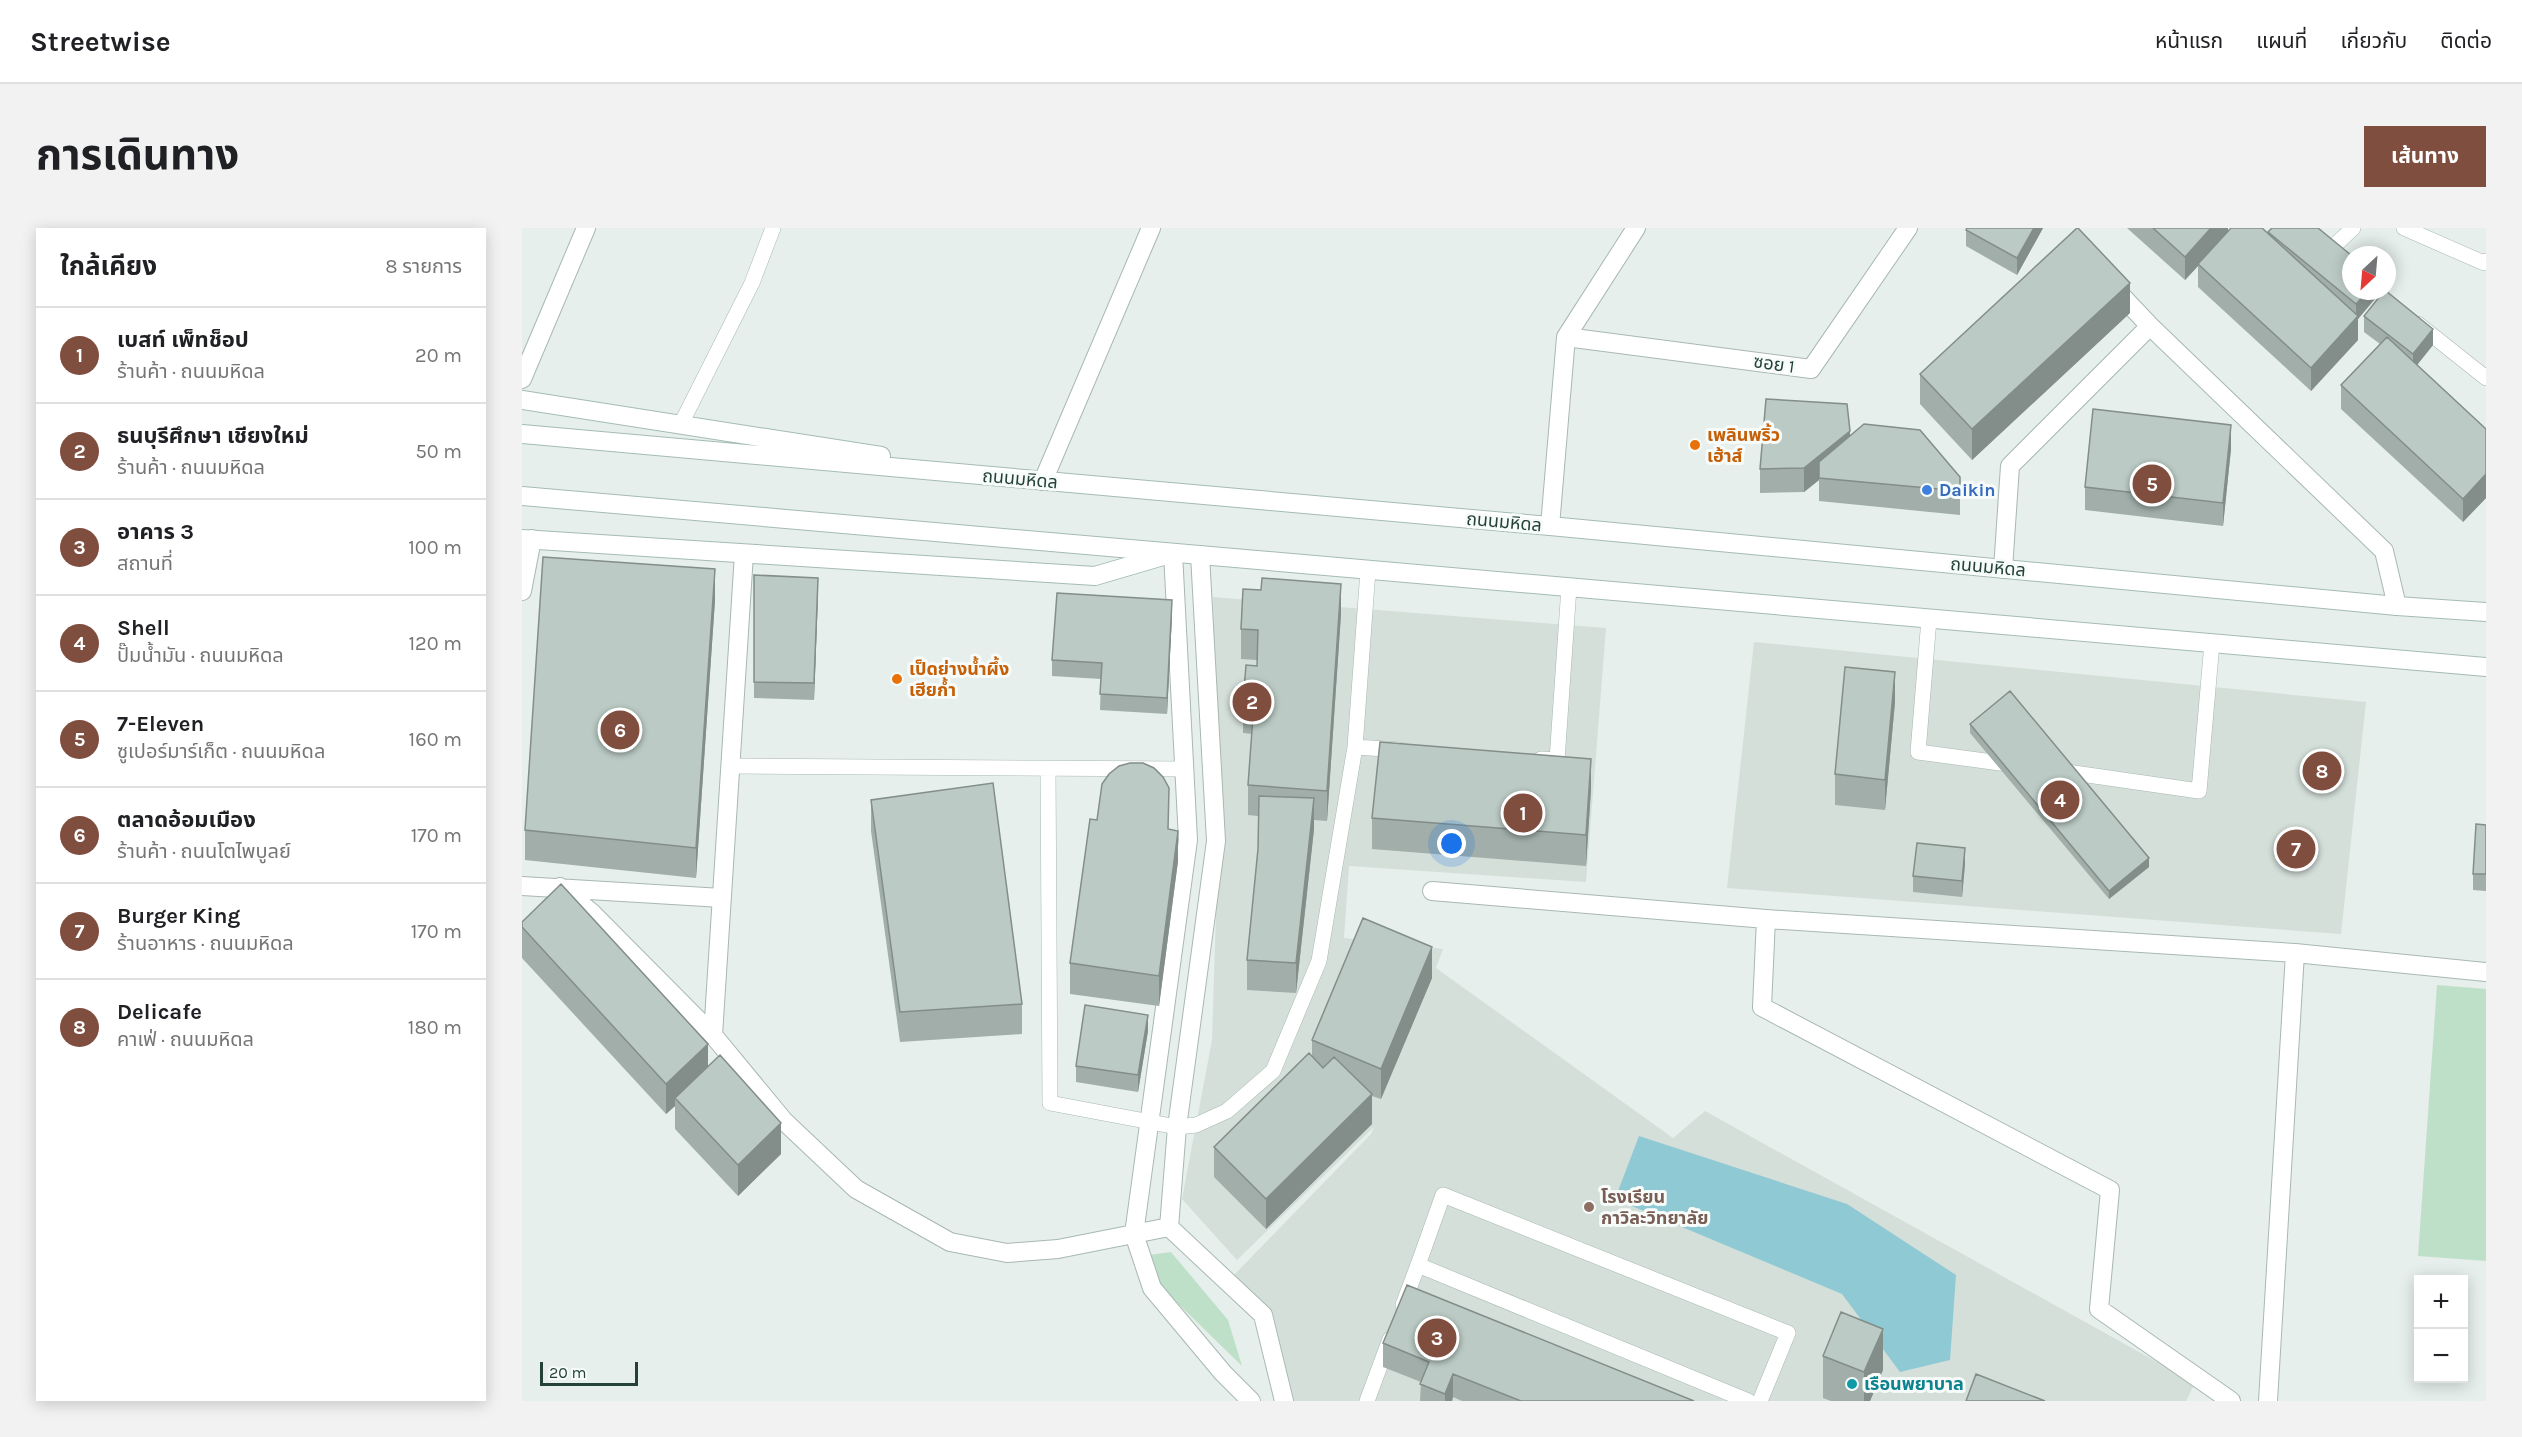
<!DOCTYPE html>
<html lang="th">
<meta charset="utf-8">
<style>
body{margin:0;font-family:Karla,"Noto Sans Thai",sans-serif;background:#f2f2f2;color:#202124}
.controls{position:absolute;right:18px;bottom:18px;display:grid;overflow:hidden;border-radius:0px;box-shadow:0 3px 15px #0003}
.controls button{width:54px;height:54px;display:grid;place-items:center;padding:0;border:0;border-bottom:2px solid #e0e0e0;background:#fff;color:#202124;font:30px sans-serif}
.compass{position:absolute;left:1820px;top:18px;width:54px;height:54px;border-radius:50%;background:#fff;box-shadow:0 3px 15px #0003;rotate:206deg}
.scale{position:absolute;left:18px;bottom:15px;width:98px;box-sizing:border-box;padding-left:6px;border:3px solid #24423a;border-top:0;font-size:16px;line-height:21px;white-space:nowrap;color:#24423a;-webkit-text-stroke:4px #f7fbf9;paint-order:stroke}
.you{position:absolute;left:930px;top:616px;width:21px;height:21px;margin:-15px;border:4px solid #fff;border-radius:50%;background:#1a73e8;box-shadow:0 0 0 9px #1a73e833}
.badge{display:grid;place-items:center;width:39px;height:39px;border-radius:50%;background:#7f4e3f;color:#fff;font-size:20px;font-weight:700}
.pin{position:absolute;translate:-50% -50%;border:3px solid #fff;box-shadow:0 2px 6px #0006}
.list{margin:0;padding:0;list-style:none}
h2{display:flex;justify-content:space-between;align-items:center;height:78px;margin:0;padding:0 24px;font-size:26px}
h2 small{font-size:20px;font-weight:400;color:#757577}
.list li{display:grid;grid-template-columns:39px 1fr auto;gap:18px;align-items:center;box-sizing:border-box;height:96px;padding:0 24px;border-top:2px solid #e0e0e0}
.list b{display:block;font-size:22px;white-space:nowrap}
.list p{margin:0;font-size:20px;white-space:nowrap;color:#757577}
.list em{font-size:20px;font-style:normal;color:#757577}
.map{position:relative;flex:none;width:1964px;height:1173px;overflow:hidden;border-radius:0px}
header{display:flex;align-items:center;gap:36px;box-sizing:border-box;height:84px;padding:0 30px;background:#fff;border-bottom:2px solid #e0e0e0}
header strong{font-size:28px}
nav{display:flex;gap:33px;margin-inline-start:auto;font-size:21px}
.intro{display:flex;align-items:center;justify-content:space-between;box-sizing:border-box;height:144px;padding:0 36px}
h1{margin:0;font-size:42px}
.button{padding:15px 27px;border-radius:0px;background:#7f4e3f;color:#fff;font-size:21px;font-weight:700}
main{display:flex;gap:36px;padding:0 36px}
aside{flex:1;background:#fff;border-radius:0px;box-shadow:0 3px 15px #0003}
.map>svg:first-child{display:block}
.built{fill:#d4dfda}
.green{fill:#bfe0c8}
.water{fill:#8ec9d4}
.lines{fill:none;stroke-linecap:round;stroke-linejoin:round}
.lane-casing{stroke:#a8b8b2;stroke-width:16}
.street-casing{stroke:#a8b8b2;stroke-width:20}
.secondary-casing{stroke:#a4bbb3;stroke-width:20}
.lane{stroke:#fff;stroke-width:15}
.street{stroke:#fff;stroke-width:18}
.secondary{stroke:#fff;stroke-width:18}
.wall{fill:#a1aea9}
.shaded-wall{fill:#838d89}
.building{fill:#bbcac4;stroke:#838d89;stroke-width:1.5}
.food-dot{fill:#e8710a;stroke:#f7fbf9;stroke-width:2}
.shop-dot{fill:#3f7fe0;stroke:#f7fbf9;stroke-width:2}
.education-dot{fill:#8d6e63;stroke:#f7fbf9;stroke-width:2}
.culture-dot{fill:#0f9aa8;stroke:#f7fbf9;stroke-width:2}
.labels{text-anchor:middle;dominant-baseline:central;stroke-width:6;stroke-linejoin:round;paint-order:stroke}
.street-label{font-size:18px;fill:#24423a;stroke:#f7fbf9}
.food-label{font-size:18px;font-weight:bold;fill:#c56008;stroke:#f7fbf9;text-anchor:start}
.shop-label{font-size:18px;font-weight:bold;fill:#366cbe;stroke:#f7fbf9;text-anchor:start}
.education-label{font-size:18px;font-weight:bold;fill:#785e54;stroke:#f7fbf9;text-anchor:start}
.culture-label{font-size:18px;font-weight:bold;fill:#0d838f;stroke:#f7fbf9;text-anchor:start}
</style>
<header>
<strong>Streetwise</strong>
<nav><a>หน้าแรก</a><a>แผนที่</a><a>เกี่ยวกับ</a><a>ติดต่อ</a></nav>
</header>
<div class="intro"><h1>การเดินทาง</h1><a class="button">เส้นทาง</a></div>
<main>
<aside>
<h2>ใกล้เคียง<small>8 รายการ</small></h2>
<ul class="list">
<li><span class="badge">1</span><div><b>เบสท์ เพ็ทช็อป</b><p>ร้านค้า · ถนนมหิดล</p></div><em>20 m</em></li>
<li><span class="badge">2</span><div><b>ธนบุรีศึกษา เชียงใหม่</b><p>ร้านค้า · ถนนมหิดล</p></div><em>50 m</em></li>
<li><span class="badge">3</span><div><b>อาคาร 3</b><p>สถานที่</p></div><em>100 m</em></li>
<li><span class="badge">4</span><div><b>Shell</b><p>ปั๊มน้ำมัน · ถนนมหิดล</p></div><em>120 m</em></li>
<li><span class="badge">5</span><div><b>7-Eleven</b><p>ซูเปอร์มาร์เก็ต · ถนนมหิดล</p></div><em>160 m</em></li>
<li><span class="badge">6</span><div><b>ตลาดอ้อมเมือง</b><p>ร้านค้า · ถนนโตไพบูลย์</p></div><em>170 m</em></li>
<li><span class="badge">7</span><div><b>Burger King</b><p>ร้านอาหาร · ถนนมหิดล</p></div><em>170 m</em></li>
<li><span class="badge">8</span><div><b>Delicafe</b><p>คาเฟ่ · ถนนมหิดล</p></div><em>180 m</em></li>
</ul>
</aside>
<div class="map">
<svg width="1964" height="1173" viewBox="0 0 1964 1173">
<rect width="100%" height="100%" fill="#e6efeb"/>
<path class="built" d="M691,369l393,31 -20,254 -237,-16 -5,72 99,11 -7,19 237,170 32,-27 490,272 -9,18h-892l-38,-95 -23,-30 138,-142 3,-7 -137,133 -55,-61 30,-159 7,-220z
M1232,414l612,60 -25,232 -614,-46z"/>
<path class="green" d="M1915,757l49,4v272l-68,-5z
M649,1024l57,68 14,46 -83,-81 -10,-30z"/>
<path class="water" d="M1117,908l208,68 109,71 -6,85 -50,12 -58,-78 -227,-95z"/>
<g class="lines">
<defs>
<path id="lane" d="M1882,0l80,35 2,-2
M1829,43l-23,-19 25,-24
M1896,96l68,54
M159,196l71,-141 21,-55
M1407,391l-11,133 97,13
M833,519l45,3
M1019,531l16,1 12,-173
M209,538l454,3
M526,540l2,335 127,24 19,-2 31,-14 46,-40 46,-110 36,-214 13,-177
M1538,543l139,20 13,-148
M896,1037l25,-70 345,138 -28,68
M881,1077l15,-40 330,136
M845,1173l23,-62"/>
<path id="street" d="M1592,60l36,38
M1044,109l245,32 97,-141
M0,151l64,-151
M521,253l108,-253
M1028,298l16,-189 70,-109
M651,325l15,287 -54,394 18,54 71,85 28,28
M678,327l16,286 -39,286 -8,100 94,88 21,86
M1481,341l7,-103 140,-140 234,225 13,55
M0,363l10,-52
M0,658l200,12
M38,659l32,26 121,122 71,86 72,68 94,53 57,11 51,-4 111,-22
M910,663l334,28 529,34 191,19
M1244,691l-4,88 348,183 -11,119 132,92
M191,807l31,-481
M1746,1173l27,-448"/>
<path id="secondary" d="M0,172l359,56
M0,206l1028,92 847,80 89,6
M0,268l1964,171
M0,311l573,37 68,-20"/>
</defs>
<use href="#lane" class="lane-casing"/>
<use href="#street" class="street-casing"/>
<use href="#secondary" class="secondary-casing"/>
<use href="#lane" class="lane"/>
<use href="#street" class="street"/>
<use href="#secondary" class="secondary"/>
</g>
<path class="wall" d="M1445,0h76l-26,47 -51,-29v-16z
M1605,0h101v4l40,2v-2l111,59v3l-21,25v21l-47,51 -113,-104v-21l-13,14z
M1608,85l-158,147 -52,-56v-30z
M1842,88l69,29 -16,20 69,64v69l-23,24 -122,-113v-24l39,-41 -16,-12z
M1328,208l110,55v24l-141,-14v-21l-15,12 -44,1v-24z
M1709,221l-8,77 -138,-16v-23z
M232,347l64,19 -4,106 -60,-2z
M193,372l-19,278 -171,-18v-30z
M819,386l-14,207 -13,-1v9l-18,164 -49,-3v-30l11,-111v-33l-10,-1v-30l4,-51 -9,-1v-30l14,-37v-6l-16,-1v-30z
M650,388l-5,98 -67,-4 1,-31 -49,-3v-16z
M1373,474l-10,108 -50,-5v-31z
M1448,496l179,143 -40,32 -139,-166z
M1069,561l-5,77 -214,-17v-31z
M349,572l151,204v30l-122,8 -29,-211z
M575,592l72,10 9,31 -19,145 -89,-12v-31z
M1964,597v66l-13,-1v-16z
M1443,636l-3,33 -49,-5v-16z
M0,694l186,145 73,87 -43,42 -63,-67v-23l-9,8 -144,-156z
M910,750l-51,121 -9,-3v28l-106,105 -52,-52v-30l98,-91v-16z
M626,803l-10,61 -62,-10v-16z
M861,1115l311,58h-232l-9,-4 -1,4h-32l1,-19 -38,-15z
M1301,1128l60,14 -13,31h-39l-8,-3z"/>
<path class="shaded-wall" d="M1512,0h9l-26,47v-17z
M1689,0h17v6l-30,30v2l-13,14v-23z
M1608,55v30l-158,147v-31z
M1846,63h11v3l-21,25v21l-47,51v-23l45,-50v-14z
M1911,101v16l-20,25v-16z
M1709,197v24l-8,77v-23z
M1328,203v23l-31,24v2l-15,12v-24z
M1964,246v24l-23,24v-23z
M193,341v31l-19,278v-30z
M296,350v16l-4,106v-17z
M819,356v30l-14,207v-30z
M650,372v16l-5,98v-16z
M1373,444v30l-10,108v-30z
M1069,531v30l-5,77v-31z
M792,570v31l-18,164v-30z
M656,603v30l-19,145v-30z
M1443,620v16l-3,33v-16z
M1627,630v9l-40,32v-8z
M910,719v31l-51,121v-30z
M626,787v16l-10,61v-17z
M186,816v30l-33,24v8l-9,8v-30z
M850,866v30l-106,105v-30z
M259,895v31l-43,42v-31z
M1361,1101v41l-13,31h-6v-29z
M931,1146v23l-1,4h-7v-7z"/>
<path class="building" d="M1445,0h67l-17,30 -51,-28z
M1555,0h1l52,55 -158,146 -52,-55z
M1631,0h58l-26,29z
M1709,0h31l96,88 -47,52 -113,-104z
M1750,0h46l33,27v36h17l-12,13 -88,-72z
M1862,63h2l47,38 -20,25 -49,-38z
M1865,109l99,92v45l-23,25 -122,-114z
M1244,171l81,5 3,27 -46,37 -44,1z
M1571,181l138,16 -8,78 -138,-16z
M1342,196l56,6 40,47v14l-141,-13v-16z
M21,329l172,12 -19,279 -171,-18z
M232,347l64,3 -4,105 -60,-1z
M740,350l79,6 -14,207 -79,-6 6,-82h-11l3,-38 11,1 1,-36 -17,-1 2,-40 18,1z
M535,365l115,7 -5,98 -67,-4 2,-31 -50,-3z
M1323,439l50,5 -10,108 -50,-6z
M1488,463l139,167 -40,33 -139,-167z
M858,514l211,17 -5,76 -214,-17z
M608,535h13l11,5 9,9 6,11 -1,41 10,2 -19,145 -89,-13 20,-144 7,1 5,-36 7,-10 10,-8z
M471,555l29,221 -122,8 -29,-212z
M737,568l55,2 -18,165 -49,-3 11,-111z
M1954,596l10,1v49h-13z
M1395,615l48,5 -3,33 -49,-5z
M39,656l147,160 -42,40 -144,-157v-5z
M841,690l69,29 -51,122 -69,-29z
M563,777l63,10 -10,60 -62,-9z
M787,825l14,15 11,-11 38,37 -106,105 -52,-52z
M198,827l61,68 -43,42 -63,-67z
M885,1057l287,116h-173l-68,-27 -8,20 -25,-10 9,-22 -46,-19z
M1319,1084l42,17 -19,43 -41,-16z
M1454,1146l69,27h-79z"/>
<g class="food-dot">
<circle cx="1173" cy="217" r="6"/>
<circle cx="375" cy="451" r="6"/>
</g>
<circle class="shop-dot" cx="1405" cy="262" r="6"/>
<circle class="education-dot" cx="1067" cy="979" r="6"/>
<circle class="culture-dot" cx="1330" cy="1156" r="6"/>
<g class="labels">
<g class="street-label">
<text transform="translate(1252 136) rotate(8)">ซอย 1</text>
<text transform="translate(498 251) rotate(5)">ถนนมหิดล</text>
<text transform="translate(982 294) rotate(5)">ถนนมหิดล</text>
<text transform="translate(1466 339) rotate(5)">ถนนมหิดล</text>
</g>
<g class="food-label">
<text x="1185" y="207">เพลินพริ้ว<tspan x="1185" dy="21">เฮ้าส์</tspan></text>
<text x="387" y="441">เป็ดย่างน้ำผึ้ง<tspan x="387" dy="21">เฮียก้ำ</tspan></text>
</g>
<g class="shop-label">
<text x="1417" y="262">Daikin</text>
</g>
<g class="education-label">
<text x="1079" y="969">โรงเรียน<tspan x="1079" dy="21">กาวิละวิทยาลัย</tspan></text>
</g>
<g class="culture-label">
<text x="1342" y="1156">เรือนพยาบาล</text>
</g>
</g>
</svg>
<div class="controls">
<button>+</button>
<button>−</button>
</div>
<svg class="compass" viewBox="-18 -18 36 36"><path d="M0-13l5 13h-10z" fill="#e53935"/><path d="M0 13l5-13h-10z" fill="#757577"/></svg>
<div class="scale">20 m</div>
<div class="you"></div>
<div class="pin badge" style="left:1001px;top:585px">1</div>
<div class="pin badge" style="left:730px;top:474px">2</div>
<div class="pin badge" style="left:915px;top:1110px">3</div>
<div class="pin badge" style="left:1538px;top:572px">4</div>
<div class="pin badge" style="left:1630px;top:256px">5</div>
<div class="pin badge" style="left:98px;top:502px">6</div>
<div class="pin badge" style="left:1774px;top:621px">7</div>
<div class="pin badge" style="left:1800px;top:543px">8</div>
</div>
</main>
